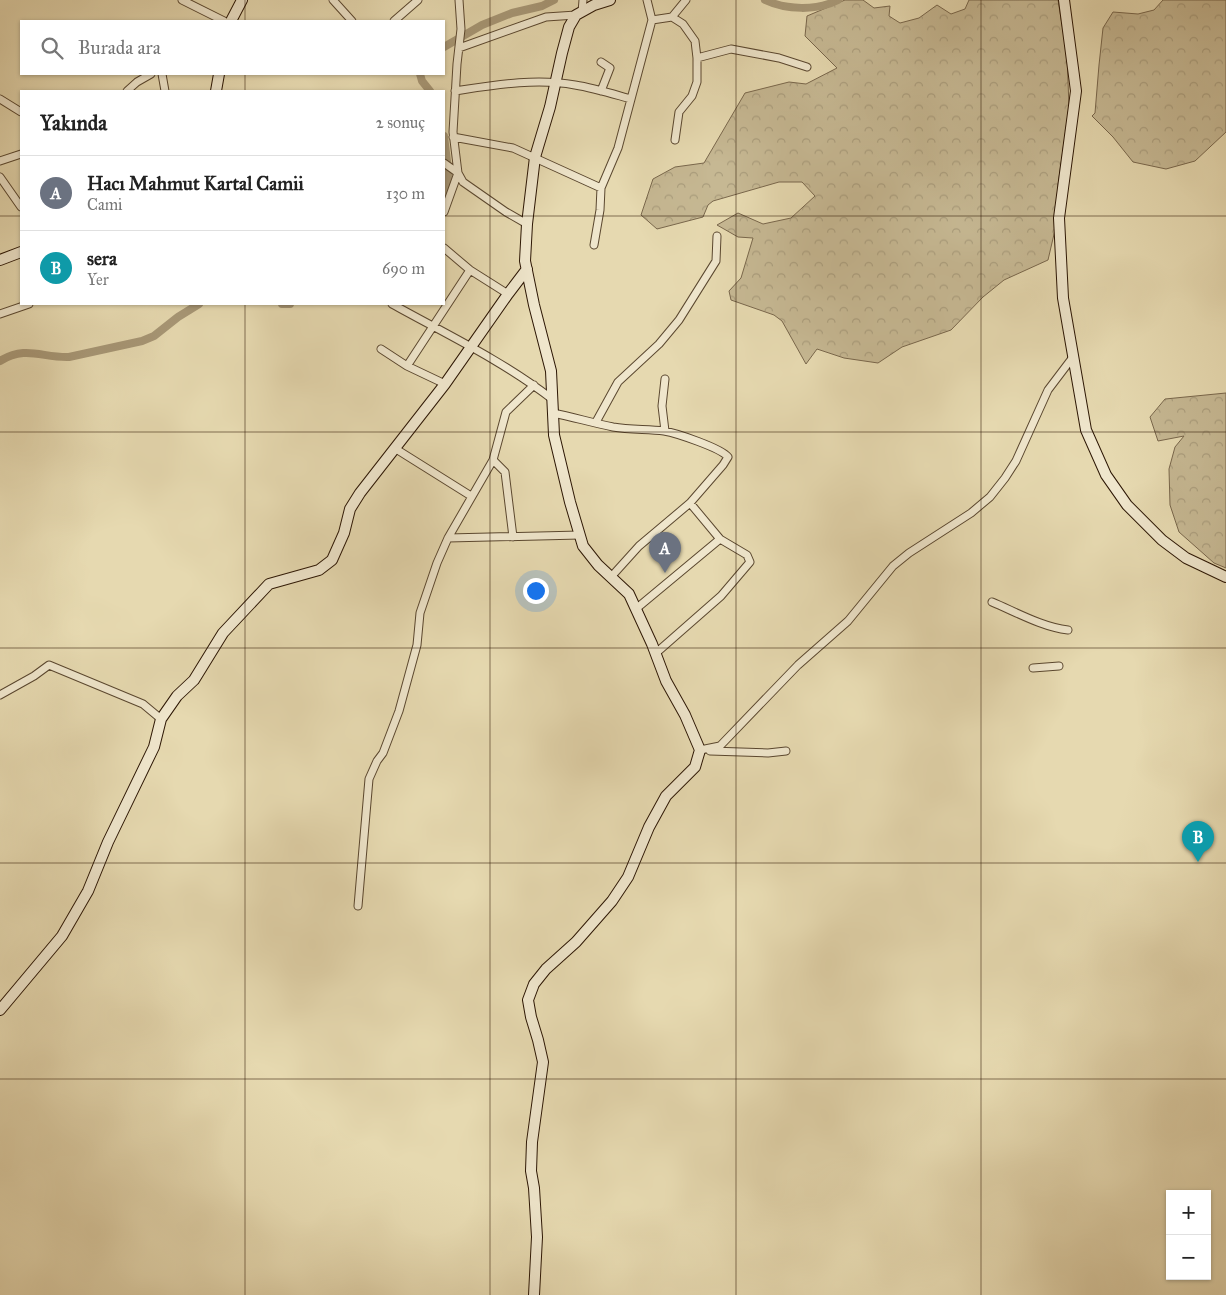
<!DOCTYPE html>
<html lang="tr">
<meta charset="utf-8">
<style>
body{margin:0;font-family:"IM FELL Great Primer",serif;background:#f6f6f6;color:#222}
.controls{position:absolute;right:15px;bottom:15px;display:grid;overflow:hidden;border-radius:0px;box-shadow:0 1px 4px #0004}
.controls button{width:45px;height:45px;display:grid;place-items:center;padding:0;border:0;border-bottom:1px solid #e0e0e0;background:#fff;color:#222;font:25px sans-serif}
.you{position:absolute;left:535px;top:590px;width:18px;height:18px;margin:-12px;border:4px solid #fff;border-radius:50%;background:#1a73e8;box-shadow:0 0 0 8px #1a73e833}
.badge{display:grid;place-items:center;width:32px;height:32px;border-radius:50%;background:#db2777;color:#fff;font-size:16px;font-weight:700}
.pin{position:absolute;translate:-50% -41px;filter:drop-shadow(0 1px 2px #0008)}
.pin::after{content:'';position:absolute;top:26px;width:18px;height:15px;background:inherit;clip-path:polygon(0 0,100% 0,50% 100%)}
.list{margin:0;padding:0;list-style:none}
h2{display:flex;justify-content:space-between;align-items:center;height:65px;margin:0;padding:0 20px;font-size:21px}
h2 small{font-size:16px;font-weight:400;color:#767676}
.list li{display:grid;grid-template-columns:32px 1fr auto;gap:15px;align-items:center;box-sizing:border-box;height:75px;padding:0 20px;border-top:1px solid #e0e0e0}
.list b{display:block;font-size:19px;white-space:nowrap}
.list p{margin:0;font-size:16px;white-space:nowrap;color:#767676}
.list em{font-size:16px;font-style:normal;color:#767676}
.icon{flex:none;width:28px;height:28px;fill:none;stroke:currentColor;stroke-width:2;stroke-linecap:round;stroke-linejoin:round}
.map{position:relative;flex:none;width:1226px;height:1295px;overflow:hidden}
.search{position:absolute;background:#fff;box-shadow:0 1px 4px #0004;left:20px;top:20px;width:425px;height:55px;display:flex;align-items:center;gap:12px;box-sizing:border-box;padding:0 18px;border-radius:0px;color:#767676;font-size:19px}
.panel{position:absolute;background:#fff;box-shadow:0 1px 4px #0004;left:20px;top:90px;width:425px;height:215px;border-radius:0px}
.map>svg:first-child{display:block}
.forest{fill:url(#forest-crowns);stroke:#79674c}
.lines{fill:none;stroke-linecap:round;stroke-linejoin:round}
.canal{stroke:#a79776;stroke-width:8}
.street-casing{stroke:#5a472f;stroke-width:9}
.secondary-casing{stroke:#2c1604;stroke-width:12}
.street{stroke:#efe6cc;stroke-width:7}
.secondary{stroke:#efe6cc;stroke-width:10}
.grid{fill:none;stroke:#2c1604;stroke-width:1;stroke-opacity:0.55}
</style>
<div class="map">
<svg width="1226" height="1295" viewBox="0 0 1226 1295">
<defs>
<pattern id="forest-crowns" width="20" height="18" patternUnits="userSpaceOnUse" patternTransform="scale(1.25)"><rect width="20" height="18" fill="#c6b893"/><path d="M2 6a3 3 0 1 1 6 0M12 15a3 3 0 1 1 6 0" fill="none" stroke="#aa9d7d"/></pattern>
</defs>
<rect width="100%" height="100%" fill="#e6d9b0"/>
<filter id="stains"><feTurbulence type="fractalNoise" baseFrequency=".004" numOctaves="4"/><feColorMatrix values="0 0 0 0 .2 0 0 0 0 .09 0 0 0 0 .02 0 0 0 .5 -.17"/></filter>
<radialGradient id="worn" r=".72"><stop offset=".6" stop-color="#630" stop-opacity="0"/><stop offset="1" stop-color="#630" stop-opacity=".3"/></radialGradient>
<path class="forest" d="M845,0h18l11,8 16,-2 -1,10 11,7 19,-5 18,-13 14,9 14,-5 4,-9h89l9,55 2,52 -11,78 -3,45 -7,30 -44,20 -21,17 -32,33 -49,17 -24,16 -34,-5 -27,-9 -11,15 -24,-43 -8,-6 -43,-15 -2,-9 12,-13 12,-40 -15,-1 -21,-12 21,-12 25,11 28,-6 24,-22 -13,-14h-23l-66,19 -5,4 -5,12 -46,12 -16,-14 12,-36 22,-12 29,-4 41,-70 44,-11 17,2 31,-16 -32,-32 2,-20z
M1163,0h63v132l-31,29 -29,8 -33,-7 -20,-25 -21,-21 3,-3 4,-48 4,-37 10,-16 25,2 16,-4z
M1226,393v175l-12,-5 -35,-31 -9,-27 -1,-36 6,-22 9,-11 -26,5 -8,-24 15,-18z"/>
<g class="lines">
<path class="canal" d="M765,0c21,10 52,11 73,0
M444,47l38,-22 30,-12 30,-7 12,-6
M420,74l2,7 8,10
M444,136l5,42 -2,20
M282,304h8
M0,361c26,-16 42,-3 69,-4l73,-16 12,-5 24,-19 21,-13"/>
<defs>
<path id="street" d="M182,0l42,21
M333,0l19,21
M582,12l1,-12
M672,17l11,7 12,17 2,17v24l-5,14 -13,16 -4,28
M652,20l20,-3 14,-17
M394,21l24,-21
M459,48l87,-31 30,-2
M697,58l34,-9 48,9 28,9
M162,74l3,17
M127,91l10,-9 14,-8
M455,91c40,-6 80,-13 120,-6 19,3 38,9 56,14
M601,91l9,-23 -9,-6
M0,99l21,13
M453,137l60,11 88,40 17,-40 34,-128 -5,-20
M0,161l21,-7
M444,163l14,10 5,9 43,30 21,12
M0,177l21,30
M444,212l14,-39 -5,-41 4,-68 4,-35 -2,-29
M594,245l6,-35 1,-22
M444,248l26,22 38,24
M392,304c54,30 111,57 160,95
M0,314l29,-10
M381,349l26,17 38,18
M407,366l63,-96
M553,413c20,4 40,10 60,14 17,3 34,2 51,4 12,2 57,17 64,26l-5,8 -33,38 -51,43 -28,31
M596,422l22,-40 41,-38 20,-24 37,-59 1,-25
M665,431l-3,-25 3,-27
M396,449l75,47
M493,460l12,12 8,65
M448,538l132,-3
M992,602c24,10 50,25 76,28
M637,608l83,-69
M656,653l65,-57 29,-34 -3,-7 -27,-16 -30,-36
M1033,668l26,-2
M0,695l34,-19 15,-11 94,39 18,15
M700,750l20,-4 78,-81 50,-44 45,-55 16,-13 62,-40 19,-16 15,-19 11,-17 32,-71 25,-33
M710,751l58,2 18,-2
M358,906l11,-127 8,-18 6,-8 16,-42 18,-66 3,-32 17,-50 11,-25 45,-78 13,-48 28,-27"/>
<path id="secondary" d="M1064,0l12,91 -17,127 4,80 23,132 20,45 21,30 35,35 24,18 40,19
M231,21l11,-21
M216,91l3,-17
M0,260l21,-8
M0,1010l62,-74 26,-45 20,-49 46,-95 7,-28 16,-23 17,-16 29,-47 46,-49 50,-14 13,-10 12,-27 6,-24 10,-16 85,-109 63,-90 19,-25
M534,1295l3,-58 -3,-49 -3,-17 1,-29 11,-80 -5,-22 -7,-23 -3,-17 6,-16 12,-15 30,-27 36,-41 16,-24 21,-50 17,-31 29,-29 5,-17 -15,-35 -19,-34 -14,-37 -23,-50 -31,-29 -15,-19 -13,-44 -16,-67 -3,-64 -17,-66 -9,-44 2,-37 8,-67 15,-50 12,-54 7,-26 7,-12 18,-10 16,-5"/>
</defs>
<use href="#street" class="street-casing"/>
<use href="#secondary" class="secondary-casing"/>
<use href="#street" class="street"/>
<use href="#secondary" class="secondary"/>
</g>
<path class="grid" d="M245,0v21M490,0v1295M736,0v1295M981,0v1295M245,74v17M0,216h21M444,216h782M245,304v991M0,432h1226M0,648h1226M0,863h1226M0,1079h1226"/>
<rect width="100%" height="100%" filter="url(#stains)"/>
<rect width="100%" height="100%" fill="url(#worn)"/>
</svg>
<div class="controls">
<button>+</button>
<button>−</button>
</div>
<div class="you"></div>
<div class="pin badge" style="left:665px;top:573px;background:#6b7280">A</div>
<div class="pin badge" style="left:1198px;top:862px;background:#0f9aa8">B</div>
<div class="search"><svg class="icon" aria-label="search" viewBox="0 0 24 24"><circle cx="10" cy="10" r="6"/><path d="M15 15l6 6"/></svg>Burada ara</div>
<section class="panel">
<h2>Yakında<small>2 sonuç</small></h2>
<ul class="list">
<li><span class="badge" style="background:#6b7280">A</span><div><b>Hacı Mahmut Kartal Camii</b><p>Cami</p></div><em>130 m</em></li>
<li><span class="badge" style="background:#0f9aa8">B</span><div><b>sera</b><p>Yer</p></div><em>690 m</em></li>
</ul>
</section>
</div>
